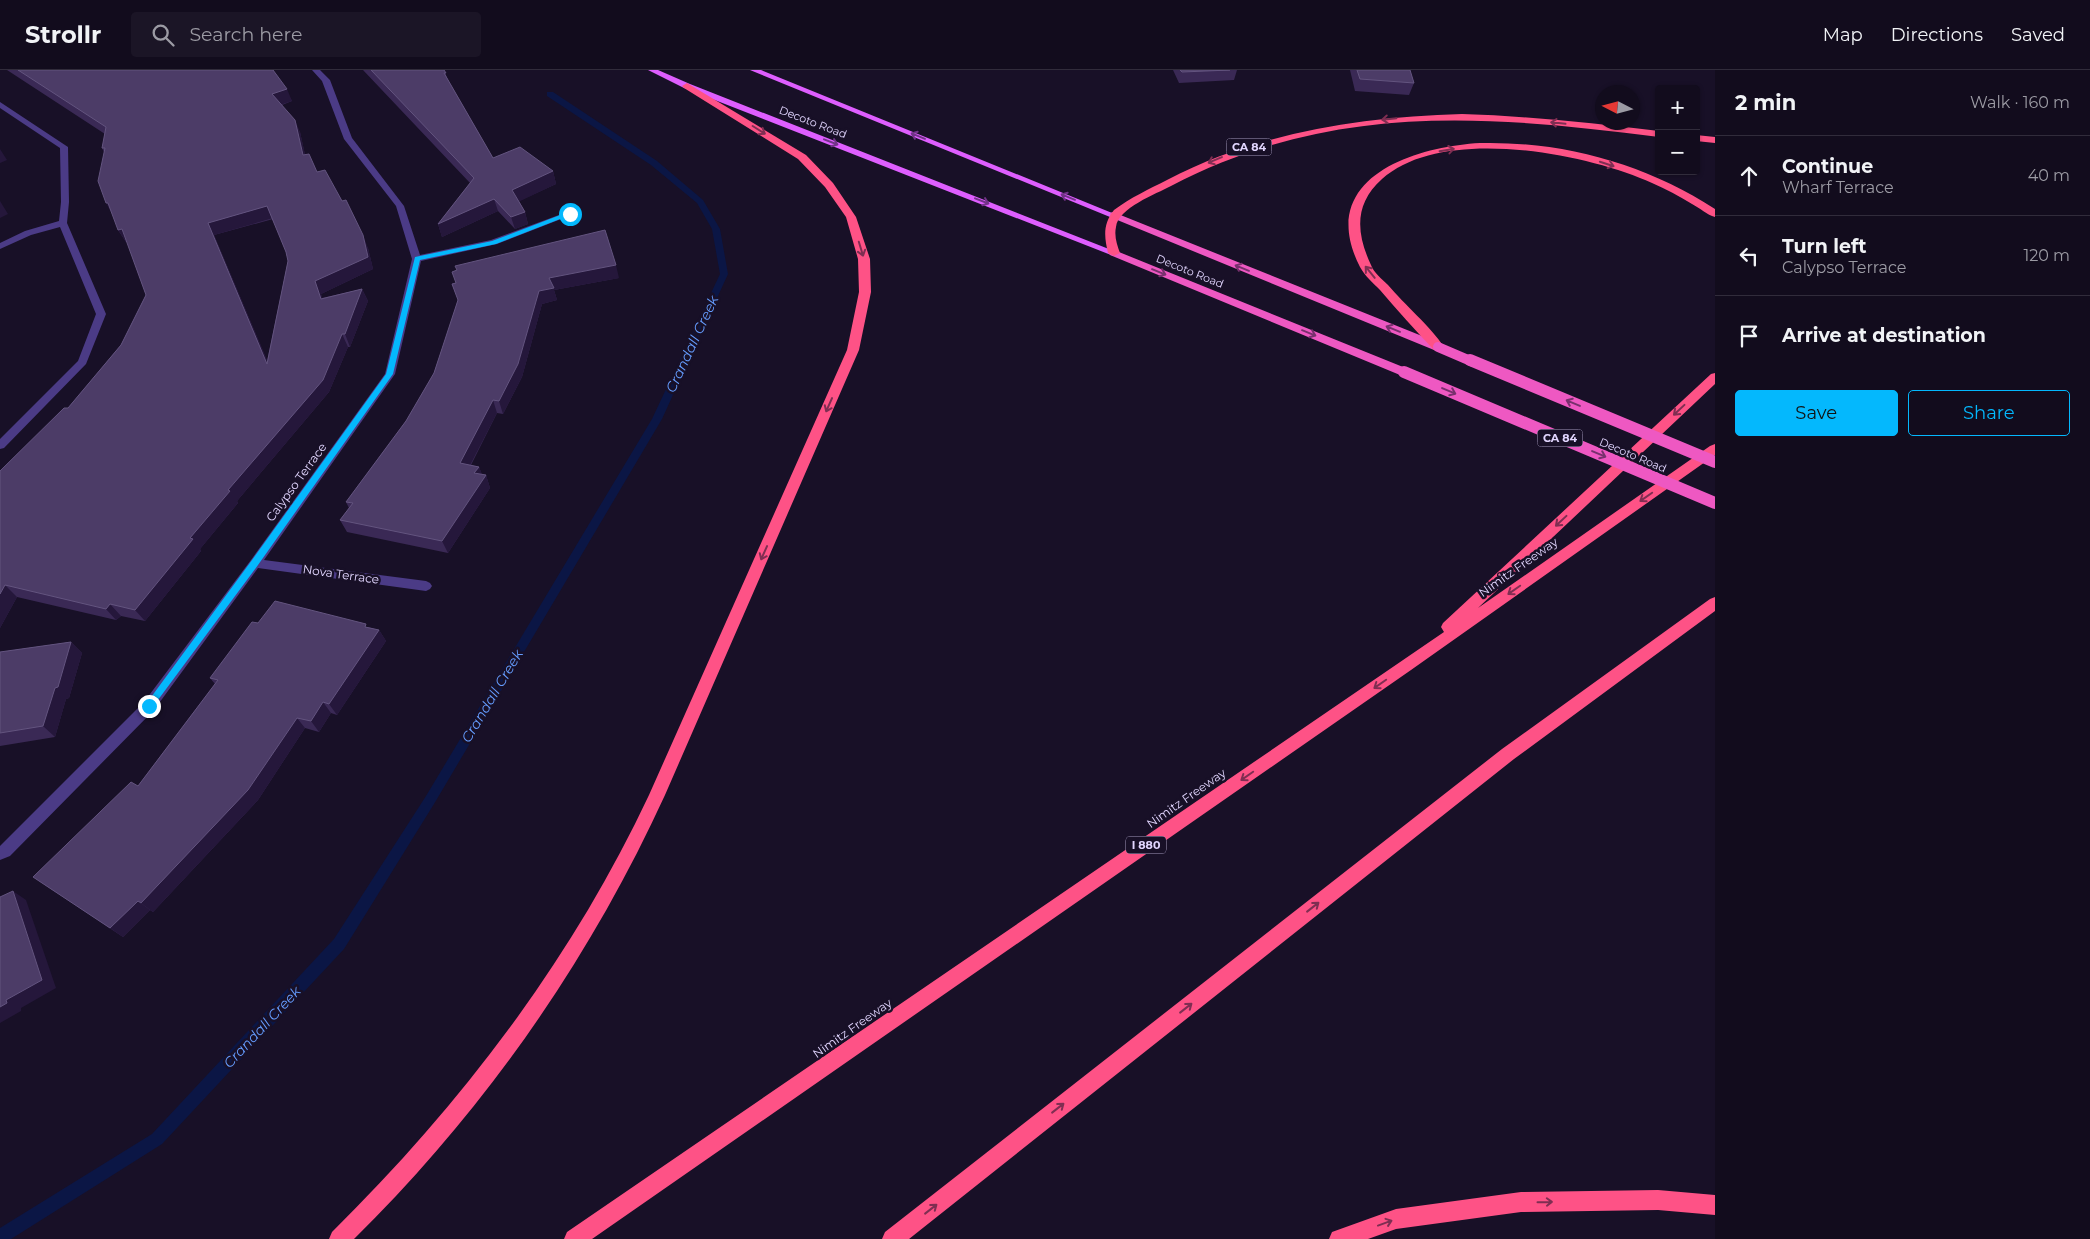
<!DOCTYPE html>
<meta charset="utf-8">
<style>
body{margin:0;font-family:Montserrat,sans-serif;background:#1b1526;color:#f1f3f6}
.controls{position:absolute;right:15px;top:15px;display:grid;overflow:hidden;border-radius:5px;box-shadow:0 1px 4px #0004}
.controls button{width:45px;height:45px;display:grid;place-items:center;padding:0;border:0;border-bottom:1px solid #312c3b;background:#120c1d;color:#f1f3f6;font:25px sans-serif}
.compass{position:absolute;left:1595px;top:15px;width:45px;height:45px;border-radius:50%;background:#120c1d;box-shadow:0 1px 4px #0004;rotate:276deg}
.stop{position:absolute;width:15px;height:15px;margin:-11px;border:4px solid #04b8fd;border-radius:50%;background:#fff}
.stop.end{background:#04b8fd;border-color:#fff;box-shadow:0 1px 5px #0008}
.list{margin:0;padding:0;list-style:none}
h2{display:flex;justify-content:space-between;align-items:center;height:65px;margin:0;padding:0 20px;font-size:21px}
h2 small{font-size:16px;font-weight:400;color:#9c9ba4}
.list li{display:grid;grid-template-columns:32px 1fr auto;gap:15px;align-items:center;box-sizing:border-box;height:80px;padding:0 20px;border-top:1px solid #312c3b}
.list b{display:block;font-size:19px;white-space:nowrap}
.list p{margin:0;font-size:16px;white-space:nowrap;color:#9c9ba4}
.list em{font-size:16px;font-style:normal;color:#9c9ba4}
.actions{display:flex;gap:10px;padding:15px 20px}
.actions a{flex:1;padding:11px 0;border:1px solid #04b8fd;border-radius:5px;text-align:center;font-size:18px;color:#04b8fd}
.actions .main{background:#04b8fd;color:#111}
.icon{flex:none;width:28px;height:28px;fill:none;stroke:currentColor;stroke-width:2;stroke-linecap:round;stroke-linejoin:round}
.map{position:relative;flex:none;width:1715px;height:1169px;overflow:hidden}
header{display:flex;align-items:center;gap:30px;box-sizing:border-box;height:70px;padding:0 25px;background:#120c1d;border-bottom:1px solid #312c3b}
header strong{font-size:24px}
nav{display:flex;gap:28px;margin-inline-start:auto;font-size:18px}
.search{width:350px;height:45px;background:#1b1526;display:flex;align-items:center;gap:12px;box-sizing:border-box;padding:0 18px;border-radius:5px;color:#9c9ba4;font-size:19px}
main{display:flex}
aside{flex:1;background:#120c1d}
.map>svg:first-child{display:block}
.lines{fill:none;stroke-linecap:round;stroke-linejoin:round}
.stream{fill:#0b1645;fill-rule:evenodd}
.minor{fill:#4b3b86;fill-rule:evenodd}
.primary{fill:#de5efe;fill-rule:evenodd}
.trunk{fill:#ee58c2;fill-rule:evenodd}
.motorway{fill:#fe5286;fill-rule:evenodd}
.trunk-bridge-far1{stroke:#ee58c2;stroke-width:10}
.trunk-bridge{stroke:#ee58c2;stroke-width:12}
.wall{fill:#3a2955;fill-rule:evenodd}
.shaded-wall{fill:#25173b}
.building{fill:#4c3c67;stroke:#63547f;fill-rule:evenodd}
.oneway{stroke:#7f2e52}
.oneway2{stroke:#713388}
.oneway3{stroke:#78306d}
.route{fill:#04b8fd}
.labels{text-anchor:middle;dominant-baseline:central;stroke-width:5;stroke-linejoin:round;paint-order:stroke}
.far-street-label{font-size:11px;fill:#e2d6ff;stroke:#181027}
.shield{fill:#181027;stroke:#a59bbe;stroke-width:1}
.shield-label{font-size:11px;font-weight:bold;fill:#e2d6ff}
.street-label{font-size:12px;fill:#e2d6ff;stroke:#181027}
.water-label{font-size:14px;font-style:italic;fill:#659cfe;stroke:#181027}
</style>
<header>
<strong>Strollr</strong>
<div class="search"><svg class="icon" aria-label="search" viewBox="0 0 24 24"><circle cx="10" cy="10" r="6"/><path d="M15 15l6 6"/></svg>Search here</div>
<nav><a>Map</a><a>Directions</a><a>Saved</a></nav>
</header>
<main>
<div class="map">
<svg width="1715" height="1169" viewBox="0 0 1715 1169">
<rect width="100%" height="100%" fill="#181027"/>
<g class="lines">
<path class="stream" d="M547,22h6l104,69 46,39 17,29 8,45 -66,145 -228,385 -90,145 -182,195 -151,95h-11v-11l152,-94 182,-195 92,-143 226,-377 68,-145 -8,-45 -15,-26 -46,-38 -104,-69z"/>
<path class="minor" d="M312,0h8l10,10 22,58 52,68 16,49 71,-15 76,-28h6l1,2 -77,30 -76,17 -26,113 -131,186 162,21 4,2 2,3 -2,3 -4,2 -168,-23 -104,142 -144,146 -10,4v-14l144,-144 107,-142 134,-186 27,-115 -16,-53 -52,-67 -22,-58z
M0,32l68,45 1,55 -2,21 39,91 -20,50 -82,84 -4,1v-10l78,-78 18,-47 -36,-87 -29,8 -31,14v-6l25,-12 34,-10 2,-19 -1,-54 -60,-40z"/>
<path class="primary" d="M648,0h10l32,14 429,169 -5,3 -3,-1 -427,-167z
M750,0h11l356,145 -4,3 -3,-1z"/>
<path class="trunk" d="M1113,142l329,132 1,3 -5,4 -4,-1 -324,-133v-4z
M1114,180l294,119 2,3 -2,3h-8l-290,-120 -1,-2z"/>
<path class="motorway" d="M687,13l119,72 27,28 23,34 14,42 1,33 -12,58 -194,445c-76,166 -181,316 -311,444h-25l3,-7c129,-127 240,-273 317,-437l198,-445 12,-58 -1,-33 -12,-42 -21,-30 -27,-28 -114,-71 -2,-2z
M1462,44c66,2 131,9 197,17v6c-173,-22 -327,-35 -488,49 -15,8 -53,22 -55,41 -2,9 1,18 4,26l-6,3 -6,-3c-4,-17 -5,-29 6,-43 16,-12 35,-21 53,-30 93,-48 192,-63 295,-66z
M1696,65l19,2v6l-19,-2z
M1480,73c83,-2 166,21 235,66v8c-8,-2 -15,-9 -23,-13 -13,-8 -26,-15 -40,-21 -67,-30 -210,-58 -270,-4 -28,25 -26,54 -11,86 3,8 11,14 17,20 16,19 43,42 56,62l-2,3h-8c-19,-20 -37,-40 -54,-60 -7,-7 -15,-14 -20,-23 -45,-88 52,-120 120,-124z
M1715,303v11l-237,224 232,-162 5,-2v11l-304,215 -819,569h-28l3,-7 877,-600 -3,-5 2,-4 268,-249z
M1715,527v14l-201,148 -605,480h-27l3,-7 617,-483 208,-150z
M1658,1120l57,5v20l-57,-5 -137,2 -125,17 -28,10h-39l3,-7 64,-23 125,-17z"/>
<path class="trunk-bridge-far1" d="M1438,277l35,15"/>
<path class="trunk-bridge" d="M1470,290l245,102
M1404,302l311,131"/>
</g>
<path class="wall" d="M7,0h266l19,31 -10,4 18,27 5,23 63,93 5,21 -52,25 1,4 40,-9 6,12 -18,46h-2l-19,45 -92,109 1,2 -38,46 1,2 -56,70 -24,-5 -5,4 -99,-23 -17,31v-157l68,-63 53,-63 25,-50 -19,-53h-1l-8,-12 -14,-78 -2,-4 3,-14zM273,149l13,33 2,9 -21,100 -53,-126z
M363,0h81l4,10 45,78 60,13 3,13 -37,17 6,11 3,12 -13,5 -17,-18 -56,26 -4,-13 32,-41z
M1173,0h64l-3,10 -55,3z
M1350,0h60l4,13 -5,12 -54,-4z
M619,208l-65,12 3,10 -15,4 -20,73 -19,37 -6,-1 -26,52 8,2 3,8h4l4,13 -42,65 -101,-21 -7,-12 9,-12 -3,-6 60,-81 28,-48 24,-73 -6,-16z
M258,553l110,4 11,3 7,11 -49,74 -6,-2 -12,19 -14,-4 -47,72 -105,112 -3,-2 -27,27 -90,-60 105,-91 77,-102 -5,-6z
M71,572l11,11 -13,45 -3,1 -11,38 -55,9v-94z"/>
<path class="shaded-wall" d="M287,19l5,12 -15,5 -5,-12z
M295,50l5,12 8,36 -5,-13z
M0,79l7,11 -7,3z
M553,101l3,13 -40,19 -4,-13z
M494,129l4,12 -56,26 -4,-13z
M0,131l8,13 -8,4z
M106,133h2l5,13z
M267,136l6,12 -59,17 60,141 -7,-12 -59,-141z
M525,142l3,12 -13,5 -4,-12z
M122,159l7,12 -3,1 -8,-12z
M363,165l5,13 5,21 -52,25 6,17 -6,-12 -6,-18z
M616,195l3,13 -65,12 3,10 -15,4 -20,73 -19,37 -4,-13 40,-110 10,-13z
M362,219l6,12 -18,46 -5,-13z
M342,264l6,13 -19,45 -92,109 1,2 -38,46 1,2 -56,70 -10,-11 55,-72 38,-48z
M493,330l4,13 -32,62 -5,-12z
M479,397l5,12 2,-4 4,13 -42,65 -6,-12 32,-68z
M5,515l12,12 -17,31v-34z
M110,534l11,12 -5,4 -10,-11z
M379,560l7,11 -49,74 -8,-11z
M71,572l11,11 -13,45 -3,1 -11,38 -12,-11 12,-38z
M323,632l8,11 -12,19 -8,-11z
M297,648l8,10 -47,72 -105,112 -12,-9z
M13,821l13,9 30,88 -35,20v3l-21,12v-16l6,-7z
M138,831l12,9 -27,27 -13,-9z"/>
<path class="building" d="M18,0h255l14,19 -15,5 23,26 8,35 6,-1 8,18 8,-2 17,31 4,-1 17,35 5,22 -53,24 6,18 41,-10 -17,45h-3l-19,46 -95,110 2,1 -40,47 3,1 -58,71 -25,-6 -4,5 -101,-24 -5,9v-123l64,-63h4l53,-63 25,-50 -24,-66 -4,1 -10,-27h-2l-8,-22 7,-33h-3l4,-21zM267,136l19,46 2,9 -21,103 -59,-141z
M371,0h73l2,3h-2l49,85 27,-11 33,24 -41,19 13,22 -14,5 -17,-18 -56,25 36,-46z
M1180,0h50l-48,2z
M1357,0h53l4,13 -54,-4z
M605,160l11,35 -67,13 5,10 -15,3 -21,73 -19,37 -6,-1 -33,63 19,4 -5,6 12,2 -44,66 -102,-21 13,-17 -7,-1 60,-81 28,-48 24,-73 -6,-16 4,-1 -4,-11 5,-2 -2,-4z
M275,531l91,23 -1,3 14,3 -50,74 -6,-2 -12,19 -14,-3 -49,72 -107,113 -3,-2 -28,27 -77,-51 98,-95 7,4 80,-106 -8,-2 42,-56 6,1z
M71,572l-13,45 -3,1 -12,38 -43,7v-81z
M13,821l29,89 -36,20 1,3 -7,4v-110z"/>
<defs><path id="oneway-shaft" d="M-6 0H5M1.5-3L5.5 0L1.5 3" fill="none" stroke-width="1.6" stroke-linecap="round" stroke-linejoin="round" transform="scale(1.25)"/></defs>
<g class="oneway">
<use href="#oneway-shaft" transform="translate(1389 49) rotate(174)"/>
<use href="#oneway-shaft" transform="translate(1558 53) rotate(-174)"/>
<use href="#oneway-shaft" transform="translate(759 60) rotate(32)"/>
<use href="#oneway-shaft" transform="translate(1447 80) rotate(-9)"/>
<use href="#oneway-shaft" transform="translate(1215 90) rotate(157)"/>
<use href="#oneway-shaft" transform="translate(1607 94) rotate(18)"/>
<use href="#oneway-shaft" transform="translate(861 179) rotate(73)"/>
<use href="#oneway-shaft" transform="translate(1370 202) rotate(-129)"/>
<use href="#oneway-shaft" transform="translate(829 335) rotate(114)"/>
<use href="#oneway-shaft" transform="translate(1679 340) rotate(137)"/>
<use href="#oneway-shaft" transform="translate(1646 427) rotate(145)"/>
<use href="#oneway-shaft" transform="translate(1561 451) rotate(137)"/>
<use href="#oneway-shaft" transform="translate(764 483) rotate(114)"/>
<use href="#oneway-shaft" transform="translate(1514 520) rotate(145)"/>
<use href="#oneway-shaft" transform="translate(1380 614) rotate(145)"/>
<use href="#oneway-shaft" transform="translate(1247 706) rotate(145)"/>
<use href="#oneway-shaft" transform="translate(1313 837) rotate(-38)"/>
<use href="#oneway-shaft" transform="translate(1186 938) rotate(-38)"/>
<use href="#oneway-shaft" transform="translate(1058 1038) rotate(-38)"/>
<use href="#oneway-shaft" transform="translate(1545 1132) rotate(-1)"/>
<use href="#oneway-shaft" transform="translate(931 1139) rotate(-38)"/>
<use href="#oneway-shaft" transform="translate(1385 1153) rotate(-20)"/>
</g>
<g class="oneway2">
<use href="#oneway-shaft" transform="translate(918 66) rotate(-158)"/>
<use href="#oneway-shaft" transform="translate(831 72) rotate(21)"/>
<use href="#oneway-shaft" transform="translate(1068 127) rotate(-158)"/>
<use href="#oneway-shaft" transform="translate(982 131) rotate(21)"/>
</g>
<g class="oneway3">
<use href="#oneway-shaft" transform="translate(1242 198) rotate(-158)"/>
<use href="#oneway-shaft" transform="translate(1159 202) rotate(22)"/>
<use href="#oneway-shaft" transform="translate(1393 259) rotate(-158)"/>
<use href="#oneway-shaft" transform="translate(1309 263) rotate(22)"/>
<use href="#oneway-shaft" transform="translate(1449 321) rotate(23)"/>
<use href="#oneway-shaft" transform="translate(1573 333) rotate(-157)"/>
<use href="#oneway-shaft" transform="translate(1599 384) rotate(23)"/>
</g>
<path class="route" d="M568,142l5,2 -77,30 -76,16 -27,114 -135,191 -106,143h-6v-4l106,-144 134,-186 29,-117 77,-16z"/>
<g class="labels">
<g class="far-street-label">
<text transform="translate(813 52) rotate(21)">Decoto Road</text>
<text transform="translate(1190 201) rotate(22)">Decoto Road</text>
<text transform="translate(1633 385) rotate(23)">Decoto Road</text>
</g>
<g class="shield">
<rect x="1226.5" y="68.5" width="45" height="17" rx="4"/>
<rect x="1537.5" y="359.5" width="45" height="17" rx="4"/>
<rect x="1126" y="766.5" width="40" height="17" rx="4"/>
</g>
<g class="shield-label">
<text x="1249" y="77">CA 84</text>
<text x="1560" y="368">CA 84</text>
<text x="1146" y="775">I 880</text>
</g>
<g class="street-label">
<text transform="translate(296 412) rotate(-54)">Calypso Terrace</text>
<text transform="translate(1518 497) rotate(-35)">Nimitz Freeway</text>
<text transform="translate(341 504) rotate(8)">Nova Terrace</text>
<text transform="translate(1186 728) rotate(-35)">Nimitz Freeway</text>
<text transform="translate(852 958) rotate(-35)">Nimitz Freeway</text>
</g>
<g class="water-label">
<text transform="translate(692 274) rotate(-65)">Crandall Creek</text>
<text transform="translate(492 626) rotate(-59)">Crandall Creek</text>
<text transform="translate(262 957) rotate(-47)">Crandall Creek</text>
</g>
</g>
</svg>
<div class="controls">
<button>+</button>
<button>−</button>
</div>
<svg class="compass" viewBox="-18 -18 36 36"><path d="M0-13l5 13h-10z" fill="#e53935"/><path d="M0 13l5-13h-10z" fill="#9c9ba4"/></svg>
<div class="stop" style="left:570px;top:144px"></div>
<div class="stop end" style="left:149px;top:636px"></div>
</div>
<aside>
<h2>2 min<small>Walk · 160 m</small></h2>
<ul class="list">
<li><svg class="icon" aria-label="ahead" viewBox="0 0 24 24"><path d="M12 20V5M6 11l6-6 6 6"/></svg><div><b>Continue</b><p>Wharf Terrace</p></div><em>40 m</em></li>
<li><svg class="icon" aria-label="left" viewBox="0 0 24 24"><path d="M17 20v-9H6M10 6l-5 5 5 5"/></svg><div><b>Turn left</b><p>Calypso Terrace</p></div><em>120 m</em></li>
<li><svg class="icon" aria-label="arrive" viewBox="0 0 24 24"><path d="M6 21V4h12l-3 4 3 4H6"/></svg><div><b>Arrive at destination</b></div></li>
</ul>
<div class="actions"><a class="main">Save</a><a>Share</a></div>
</aside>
</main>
